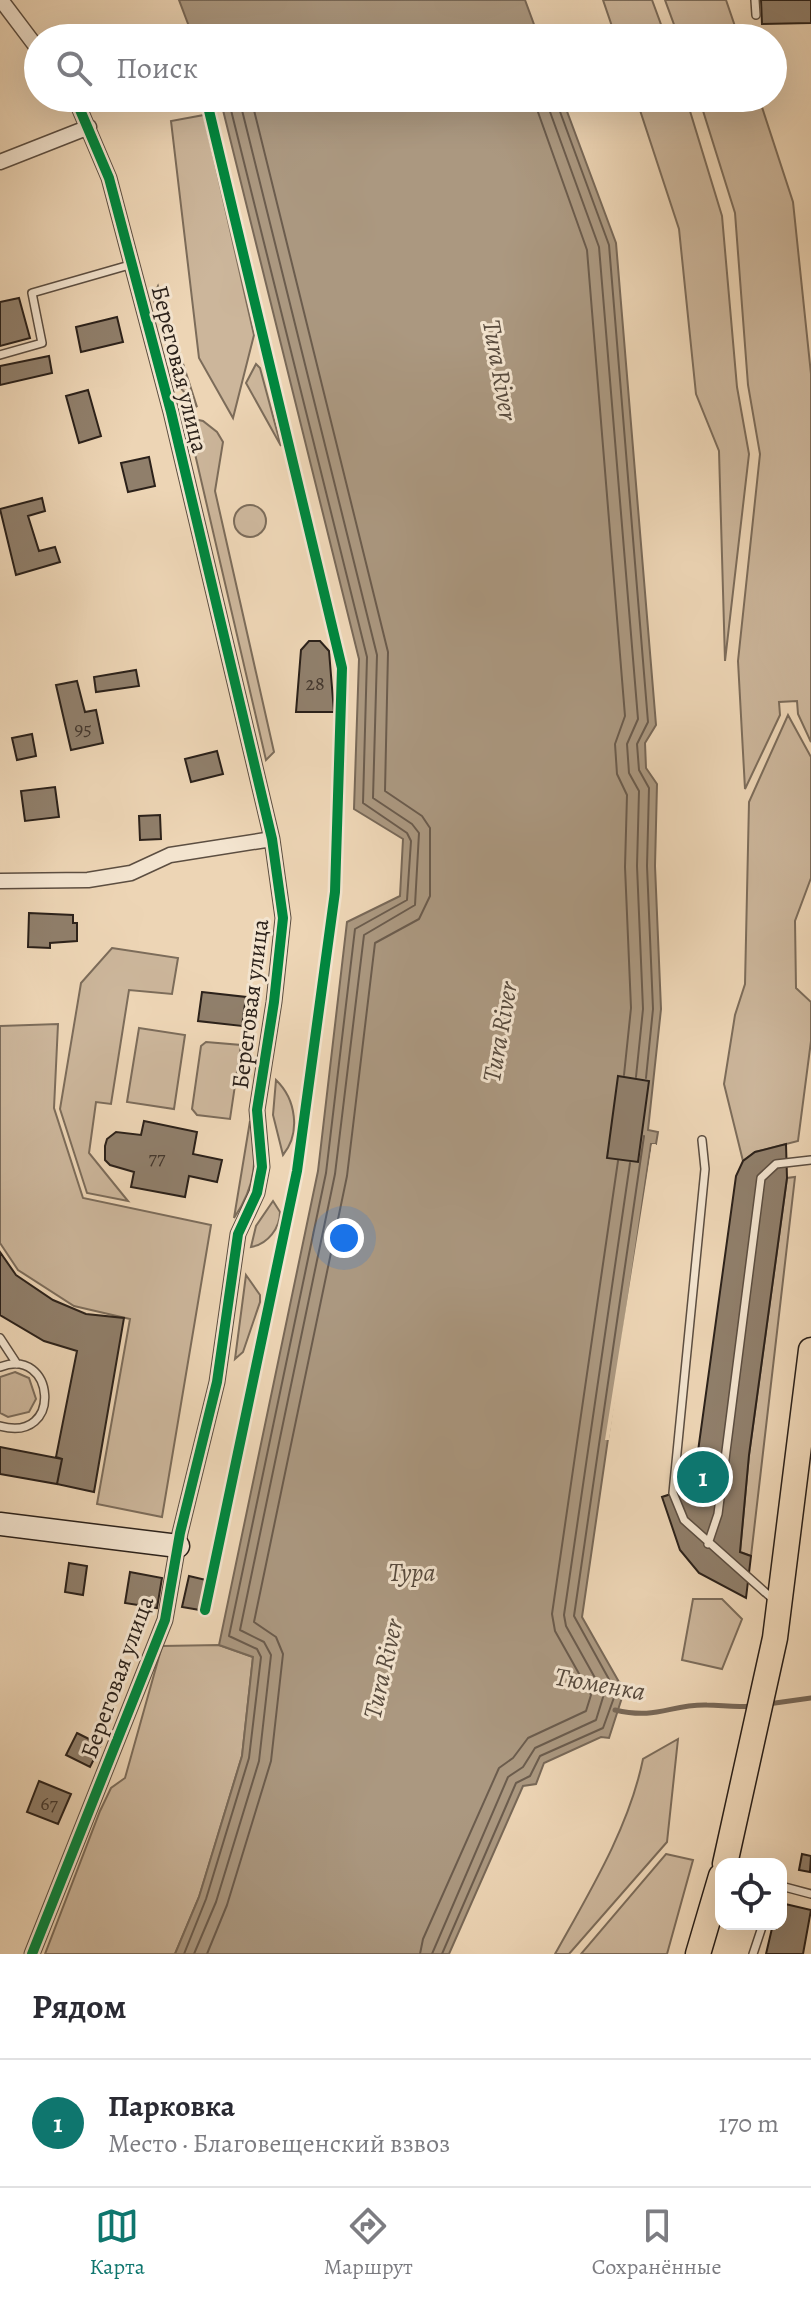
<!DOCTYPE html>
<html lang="ru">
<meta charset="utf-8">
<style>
body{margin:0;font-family:Alegreya,serif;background:#f7f7f7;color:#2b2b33}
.controls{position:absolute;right:24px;bottom:24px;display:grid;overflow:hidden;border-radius:16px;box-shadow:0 8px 32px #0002}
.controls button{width:72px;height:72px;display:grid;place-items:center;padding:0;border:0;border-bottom:2px solid #e1e1e2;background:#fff;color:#2b2b33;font:40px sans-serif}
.you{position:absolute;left:344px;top:1238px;width:28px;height:28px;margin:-20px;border:6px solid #fff;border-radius:50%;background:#1a73e8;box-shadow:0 0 0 12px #1a73e833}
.badge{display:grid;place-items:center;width:52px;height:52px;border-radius:50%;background:#0f766e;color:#fff;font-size:26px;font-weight:700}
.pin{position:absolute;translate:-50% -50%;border:4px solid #fff;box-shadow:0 2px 8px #0006}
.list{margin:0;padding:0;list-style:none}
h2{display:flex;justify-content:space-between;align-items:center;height:104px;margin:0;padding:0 32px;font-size:34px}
h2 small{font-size:26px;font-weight:400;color:#7c7c81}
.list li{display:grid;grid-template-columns:52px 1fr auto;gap:24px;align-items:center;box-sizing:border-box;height:128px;padding:0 32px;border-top:2px solid #e1e1e2}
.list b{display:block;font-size:30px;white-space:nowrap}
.list p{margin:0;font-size:26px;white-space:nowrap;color:#7c7c81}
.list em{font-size:26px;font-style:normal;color:#7c7c81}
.icon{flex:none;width:44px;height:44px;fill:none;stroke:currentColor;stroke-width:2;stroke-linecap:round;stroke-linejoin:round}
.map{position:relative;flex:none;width:811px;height:1954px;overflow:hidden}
.search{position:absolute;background:#fff;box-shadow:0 8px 32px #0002;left:24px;right:24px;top:24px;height:88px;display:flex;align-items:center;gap:20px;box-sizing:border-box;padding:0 28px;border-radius:44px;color:#7c7c81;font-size:30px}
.sheet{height:232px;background:#fff}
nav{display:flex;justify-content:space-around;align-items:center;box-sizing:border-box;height:112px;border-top:2px solid #e1e1e2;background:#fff;font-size:22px;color:#7c7c81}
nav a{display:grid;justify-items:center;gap:4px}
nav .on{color:#0f766e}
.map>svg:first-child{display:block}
.green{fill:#ccb69b;stroke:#7c6c5a;stroke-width:2}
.water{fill:#ab9880;stroke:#786857;stroke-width:2}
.pier{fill:#edd5b5}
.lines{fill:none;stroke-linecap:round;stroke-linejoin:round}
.shore{stroke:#6b5c4d;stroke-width:2}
.stream{stroke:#786857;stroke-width:5}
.building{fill:#907f6b;stroke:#2b211a;stroke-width:2}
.lane-casing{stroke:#5c4e41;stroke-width:10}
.street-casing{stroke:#5c4e41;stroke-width:17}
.secondary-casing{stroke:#2b211a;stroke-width:25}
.primary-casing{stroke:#2b211a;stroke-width:27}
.lane{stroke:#f3e4cf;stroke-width:7}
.street{stroke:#f3e4cf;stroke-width:14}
.secondary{stroke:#f3e4cf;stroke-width:22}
.primary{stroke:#edd5b5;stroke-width:24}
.cycleway-casing{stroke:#f3e4cf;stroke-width:15}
.cycleway{stroke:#00873e;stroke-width:10}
.labels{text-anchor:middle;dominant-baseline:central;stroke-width:6;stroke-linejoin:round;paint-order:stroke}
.number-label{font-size:20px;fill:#44382e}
.street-label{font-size:24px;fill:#2b211a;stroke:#f3e4cf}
.water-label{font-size:26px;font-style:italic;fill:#584b3e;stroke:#f3e4cf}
</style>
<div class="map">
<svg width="811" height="1954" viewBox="0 0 811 1954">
<rect width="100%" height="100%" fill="#edd5b5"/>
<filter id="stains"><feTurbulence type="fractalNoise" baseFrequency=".0025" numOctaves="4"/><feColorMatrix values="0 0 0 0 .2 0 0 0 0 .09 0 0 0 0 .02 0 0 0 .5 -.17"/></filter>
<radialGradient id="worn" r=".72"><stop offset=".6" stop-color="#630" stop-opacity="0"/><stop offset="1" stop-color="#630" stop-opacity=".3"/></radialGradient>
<path class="green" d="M603,0h49l14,38h-50z
M665,0h61l13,38h-60z
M636,98h50l36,118 15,171 12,67 -24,207 -6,-210 -23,-57 -17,-165z
M699,98h60l34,104 18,172v368l-13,-28 -1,-13 -18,1 1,13 -35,74 -7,-128 22,-207 -12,-69 -13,-172z
M204,115l50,220 -21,83 -34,-60 -28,-237z
M158,286l39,121 -18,-21 -26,-89z
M256,364l4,4 21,78 -35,-63z
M194,419l9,2 14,11 6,10 -8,49 59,261 -8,8 -77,-332z
M234 521a16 16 0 1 1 32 0a16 16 0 1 1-32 0Z
M788,715l23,42v121l-16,43 1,67 15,14v39l-13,100 -43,11 -12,9 -19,-77 11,-69 10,-31 4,-182z
M112,948l66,10 -6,36 -43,-4 -18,114 -15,-2 -7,51 39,48 -41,-8 -27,-84 21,-126z
M58,1024l-4,84 29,90 128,27 -49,292 -65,-13 33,-185 -56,-13 -56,-36 -18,-27v-217z
M139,1028l46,7 -11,74 -47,-7z
M206,1042l35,3 -11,74 -33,-4 -5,-6 9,-63z
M276,1080c20,19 25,53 7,75l-10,-40z
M250,1121c8,37 6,65 -16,97z
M795,1177l-44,379 -11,-4 9,-97 38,-277z
M273,1201l7,11c0,16 -12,32 -29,35l5,-21z
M246,1275l14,20v7l-17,50 -8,7z
M15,1372l14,6 7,21 -7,13 -21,5 -8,-4v-36z
M693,1599h29l20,20 -20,50 -40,-9z
M219,1645l34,12 -11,99 -43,141 -24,57h-130l55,-143 11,-23 14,-10 37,-132z
M678,1739l-11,103 -98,112h-14c34,-61 74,-126 88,-195z
M666,1854l27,6 -26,94h-86z"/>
<path class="water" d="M179,0h346l14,38h-334l-1,-5 -11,4z
M220,98h342l54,145 40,482 -11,18 1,25 11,16 -2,82 6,143 -13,121 10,2 -2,12h-5l-69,473 37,65 7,3 -17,53 -8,-1 -57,26 -8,21 -13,2 -74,168h-274l24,-57 43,-141 11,-99 -34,-12 99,-474 29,-249 53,-26 3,-57 -49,-30 5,-150z"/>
<path class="pier" d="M652,1144h4l-1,4 -46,292h-4z"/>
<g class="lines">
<path class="shore" d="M533,98l54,152 38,466 -10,28 2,30 10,21 -2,72 6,141 -7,67
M545,98l54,149 39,472 -11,25 2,29 10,18 -2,75 6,143 -7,68
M555,98l54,147 39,477 -11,22 2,26 10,18 -2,78 6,143 -7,69
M184,1954l22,-55 43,-141 12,-101 -4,-8 -28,-13 97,-463 29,-244 52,-29 4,-59 -4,-8 -44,-30 4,-146 -139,-559
M194,1954l22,-52 43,-141 12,-106 -7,-13 -24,-12 95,-456 29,-239 51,-30 4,-72 -7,-9 -39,-26 4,-143 -138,-557
M207,1954l20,-49 44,-144 12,-107 -7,-17 -22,-15 93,-446 28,-233 44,-24 11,-23v-68l-8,-12 -37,-25 3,-139 -137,-554
M420,1954l3,-15 76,-171 14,-10 15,-20 58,-27 5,-16 -36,-64 -3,-17 66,-453
M432,1954l76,-177 15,-10 12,-19 61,-28 8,-26 -38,-68 -2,-11 66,-452
M442,1954l74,-171 14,-7 10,-20 63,-28 13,-36 -42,-76 70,-480"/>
<path class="stream" d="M768,1704l43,-6
M615,1710c43,10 55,-6 92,-5 15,0 28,3 44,1"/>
</g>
<path class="building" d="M761,0h50v23l-49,1z
M19,298l11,40 -30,8v-44z
M117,317l6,25 -42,10 -5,-25z
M49,356l3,17 -52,12v-19z
M88,390l13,46 -22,7 -13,-47z
M149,457l6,29 -27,6 -7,-29z
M42,498l3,13 -17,5 11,35 16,-4 5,15 -44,13 -16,-66z
M309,641h11l9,10 5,61h-38l5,-62z
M136,670l3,16 -43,6 -2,-15z
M77,681l8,31 11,-2 7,33 -32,7 -15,-65z
M32,734l4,22 -19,4 -5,-22z
M217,751l6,23 -32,8 -6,-23z
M55,787l4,30 -34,4 -4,-30z
M160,815l1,24 -21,1 -1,-24z
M29,913l44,2v8h4v18l-27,2v5l-22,-1z
M202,992l44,5 -4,29 -44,-5z
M618,1076l31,5 -11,81 -31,-4z
M144,1121l53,11 -4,22 29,6 -5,22 -28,-6 -4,21 -54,-10 3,-15 -24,-7 -5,-5v-14l2,-7 9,-7 25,3z
M786,1144l1,34 -38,277 -9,97 11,4 -5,42 -47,-25 -19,-23 -18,-53 21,-7 8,12 45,-326 7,-15 12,-9z
M0,1252l16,23 37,25 33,14 38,4 -30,174 -37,-8 5,-25 -6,-2 21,-106 -33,-10 -44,-26z
M0,1447l62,12 -5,25 -57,-10z
M69,1563l18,3 -4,29 -18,-3z
M130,1572l32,6 -5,30 -32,-5z
M189,1576l17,4 -6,30 -18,-3z
M77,1733l24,12 -11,22 -24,-12z
M39,1781l32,13 -13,30 -31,-12z
M802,1854l9,2 -1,16 -11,-2z
M781,1903l30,7 -8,44h-37l7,-30h8z"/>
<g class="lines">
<defs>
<path id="lane" d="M755,0l1,15
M0,355l42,-12 -10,-50 101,-29
M702,1140l3,29 -32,324 11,27 91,81
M0,1338l17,26
M0,1367c55,-22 64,77 0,59
M708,1544l10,-30 43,-336 15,-14 35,-4
M781,1886l30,8
M753,1954l10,-30"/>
<path id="street" d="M1,0l37,49
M0,162l89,-35
M0,881l88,-1 43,-7 39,-18 102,-16
M32,1954l133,-334 15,-87 37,-151 21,-148 19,-41 5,-26 -5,-57 17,-108 9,-84 -11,-79 -101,-427 -62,-234 -34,-80"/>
<path id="secondary" d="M0,1524l178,22"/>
<path id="primary" d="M725,1864l50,-226 36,-288
M698,1954l23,-78"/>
</defs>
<use href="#lane" class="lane-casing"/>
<use href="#street" class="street-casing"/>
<use href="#secondary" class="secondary-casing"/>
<use href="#primary" class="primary-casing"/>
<use href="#lane" class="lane"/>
<use href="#street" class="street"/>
<use href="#secondary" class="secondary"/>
<use href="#primary" class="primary"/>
<defs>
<path id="cycleway" d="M205,1610l92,-439 38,-279 7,-224 -136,-570
M32,1954l133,-334 15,-87 37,-151 21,-148 19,-41 5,-26 -5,-57 17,-108 9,-84 -11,-79 -101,-427 -62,-234 -34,-80"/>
</defs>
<use href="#cycleway" class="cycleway-casing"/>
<use href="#cycleway" class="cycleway"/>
</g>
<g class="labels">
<g class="number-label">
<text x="315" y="683">28</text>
<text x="83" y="728">95</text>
<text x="157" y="1157">77</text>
<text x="49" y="1803">67</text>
</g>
<g class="street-label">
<text transform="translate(180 369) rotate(76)">Береговая улица</text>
<text transform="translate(250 1004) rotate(-83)">Береговая улица</text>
<text transform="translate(117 1677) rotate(-70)">Береговая улица</text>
</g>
<g class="water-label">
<text transform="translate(500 370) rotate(80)">Tura River</text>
<text transform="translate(500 1032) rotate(-80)">Tura River</text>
<text x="412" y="1572">Тура</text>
<text transform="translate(383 1669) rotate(-77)">Tura River</text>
<text transform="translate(600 1684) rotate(10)">Тюменка</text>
</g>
</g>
<rect width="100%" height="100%" filter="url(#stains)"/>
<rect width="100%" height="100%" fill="url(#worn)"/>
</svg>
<div class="controls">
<button><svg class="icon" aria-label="locate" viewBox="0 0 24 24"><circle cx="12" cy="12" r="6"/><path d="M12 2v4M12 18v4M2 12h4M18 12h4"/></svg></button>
</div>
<div class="you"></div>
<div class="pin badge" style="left:703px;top:1477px">1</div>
<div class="search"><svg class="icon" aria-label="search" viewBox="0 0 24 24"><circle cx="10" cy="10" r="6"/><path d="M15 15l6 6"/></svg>Поиск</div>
</div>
<section class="sheet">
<h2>Рядом<small></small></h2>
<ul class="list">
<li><span class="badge">1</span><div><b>Парковка</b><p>Место · Благовещенский взвоз</p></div><em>170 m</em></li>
</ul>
</section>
<nav>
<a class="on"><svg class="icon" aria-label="map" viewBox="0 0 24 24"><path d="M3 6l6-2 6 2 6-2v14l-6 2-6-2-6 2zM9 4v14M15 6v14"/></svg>Карта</a>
<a><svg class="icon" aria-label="directions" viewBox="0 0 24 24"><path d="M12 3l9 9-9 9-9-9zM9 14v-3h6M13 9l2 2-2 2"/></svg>Маршрут</a>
<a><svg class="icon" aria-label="saved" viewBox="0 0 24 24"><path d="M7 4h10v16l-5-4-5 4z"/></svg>Сохранённые</a>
</nav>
